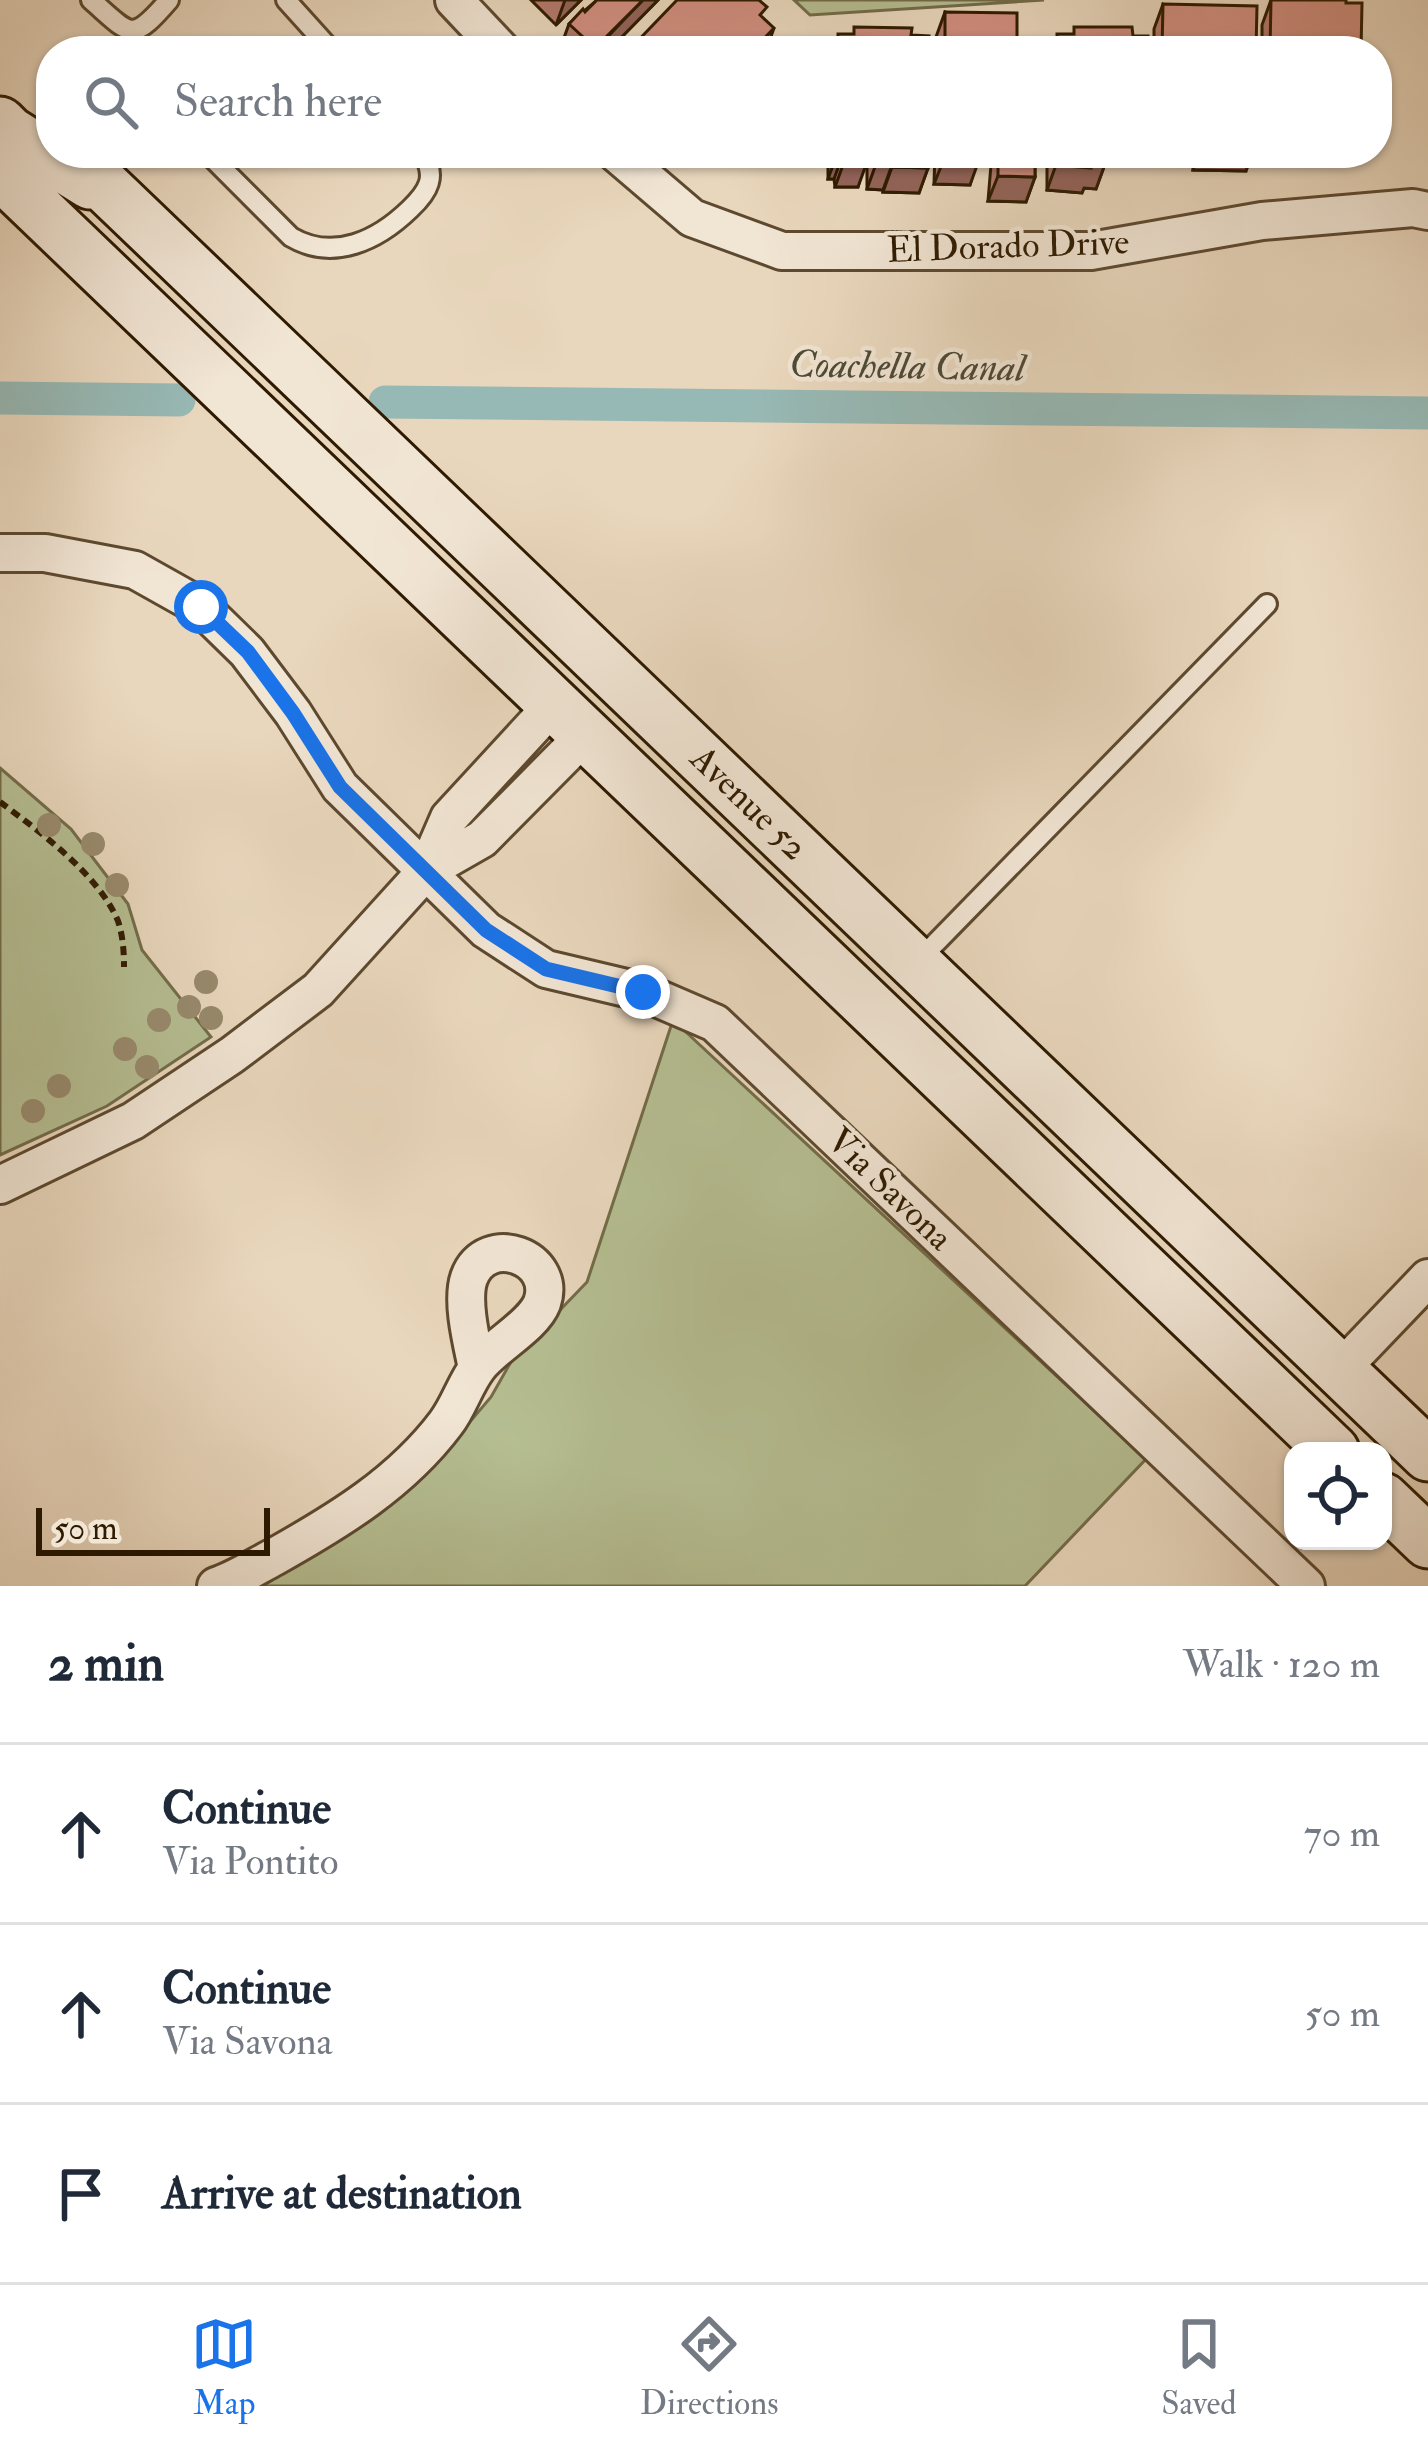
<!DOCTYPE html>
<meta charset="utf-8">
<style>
body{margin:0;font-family:"IM FELL Double Pica",serif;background:#f6f6f7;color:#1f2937}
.controls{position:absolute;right:36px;bottom:36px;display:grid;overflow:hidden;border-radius:24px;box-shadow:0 3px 9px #0004}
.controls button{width:108px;height:108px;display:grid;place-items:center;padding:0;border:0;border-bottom:3px solid #e0e1e3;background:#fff;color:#1f2937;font:60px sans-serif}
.scale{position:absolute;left:36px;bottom:30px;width:234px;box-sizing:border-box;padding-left:12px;border:6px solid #2e1a00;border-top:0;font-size:33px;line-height:42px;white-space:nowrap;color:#2e1a00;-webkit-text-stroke:9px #f1e5d4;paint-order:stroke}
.stop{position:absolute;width:36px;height:36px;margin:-27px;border:9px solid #1a73e8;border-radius:50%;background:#fff}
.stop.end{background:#1a73e8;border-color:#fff;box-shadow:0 3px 12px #0008}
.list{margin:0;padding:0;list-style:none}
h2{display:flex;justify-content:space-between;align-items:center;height:156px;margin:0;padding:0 48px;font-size:51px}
h2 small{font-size:39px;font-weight:400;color:#747a83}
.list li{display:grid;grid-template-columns:78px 1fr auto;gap:36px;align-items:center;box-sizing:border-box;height:180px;padding:0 48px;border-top:3px solid #e0e1e3}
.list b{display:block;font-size:45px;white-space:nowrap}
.list p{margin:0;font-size:39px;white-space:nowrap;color:#747a83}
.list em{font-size:39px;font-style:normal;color:#747a83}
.icon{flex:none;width:66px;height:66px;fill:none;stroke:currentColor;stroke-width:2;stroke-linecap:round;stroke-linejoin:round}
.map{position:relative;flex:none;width:1428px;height:1586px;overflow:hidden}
.search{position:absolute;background:#fff;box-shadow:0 3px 9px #0004;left:36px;right:36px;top:36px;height:132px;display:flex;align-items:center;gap:30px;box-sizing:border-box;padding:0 42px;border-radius:48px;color:#747a83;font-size:45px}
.sheet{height:696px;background:#fff}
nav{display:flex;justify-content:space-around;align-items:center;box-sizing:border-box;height:168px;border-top:3px solid #e0e1e3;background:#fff;font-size:33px;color:#747a83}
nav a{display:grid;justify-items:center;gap:6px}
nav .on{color:#1a73e8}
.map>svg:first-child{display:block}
.green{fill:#b5be92;stroke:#726c49;stroke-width:3}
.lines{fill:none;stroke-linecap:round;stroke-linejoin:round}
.canal{stroke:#97b9b5;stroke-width:33}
.service-casing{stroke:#5d492f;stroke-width:24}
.minor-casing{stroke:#5d492f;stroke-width:42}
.secondary-casing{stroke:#2e1a00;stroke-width:57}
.path{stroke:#2e1a00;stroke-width:6;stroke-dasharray:9 6;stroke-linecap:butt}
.service{stroke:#f1e5d4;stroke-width:18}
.minor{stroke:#f1e5d4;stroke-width:36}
.secondary{stroke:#f1e5d4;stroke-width:51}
.tree{fill:#988a6d}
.wall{fill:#b37a6d;stroke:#2e1a00;stroke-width:3}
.shaded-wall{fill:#926359;stroke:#2e1a00;stroke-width:3}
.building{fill:#d08e7f;stroke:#2e1a00;stroke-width:3}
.route{stroke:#1a73e8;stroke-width:15}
.labels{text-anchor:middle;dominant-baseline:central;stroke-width:9;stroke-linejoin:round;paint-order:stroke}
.street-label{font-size:36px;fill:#2e1a00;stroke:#f1e5d4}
.water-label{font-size:39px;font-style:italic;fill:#4e4a36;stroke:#f1e5d4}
</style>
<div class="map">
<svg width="1428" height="1586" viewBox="0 0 1428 1586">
<rect width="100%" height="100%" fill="#e9d7bd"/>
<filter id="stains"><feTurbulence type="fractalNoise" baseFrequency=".00167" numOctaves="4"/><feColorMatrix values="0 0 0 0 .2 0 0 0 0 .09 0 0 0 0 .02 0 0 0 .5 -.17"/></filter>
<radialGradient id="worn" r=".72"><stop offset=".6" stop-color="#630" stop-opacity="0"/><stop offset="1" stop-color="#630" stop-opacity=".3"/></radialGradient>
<path class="green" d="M794,0h250l-234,15z
M0,768l71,61 57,75 14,46 69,87 -104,69 -107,49z
M673,1020l473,439 -121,127h-769l93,-54 82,-64 60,-71 21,-37 75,-78z"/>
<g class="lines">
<path class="canal" d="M0,398l179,2
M385,402l1043,11"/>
<defs>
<path id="service" d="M91,0c40,35 40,44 78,0
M286,0l46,51
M207,153l84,84c43,25 87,3 119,-28 18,-17 28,-33 12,-56
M919,960l348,-356"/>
<path id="minor" d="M454,0l48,51
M616,153l76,65 90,33h309l171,-30 151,-13 15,3
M0,553h45l90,17 66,37 46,45 46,61 47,74 146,143 60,39 97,23 72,31 591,563
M426,871l23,-53 105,-114
M0,1185l133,-64 99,-66 86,-65 108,-119 56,-32 104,-105
M1340,1370l88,-92
M216,1586c21,-7 39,-19 58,-29 64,-36 127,-74 172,-134 13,-17 19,-39 32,-56 16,-21 55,-41 64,-64 16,-46 -56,-72 -73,-25 -8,23 3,66 8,90"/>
<path id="secondary" d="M0,123l9,9 81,51
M70,153l1358,1302
M0,173l1333,1278
M1383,1499l45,43"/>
</defs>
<use href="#service" class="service-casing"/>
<use href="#minor" class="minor-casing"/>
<use href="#secondary" class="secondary-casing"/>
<path class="path" d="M0,802c39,29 99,73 118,119 5,15 6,31 6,46"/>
<use href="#service" class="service"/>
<use href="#minor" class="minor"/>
<use href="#secondary" class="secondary"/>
</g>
<g class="tree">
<circle cx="49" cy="825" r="12"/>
<circle cx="93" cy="844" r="12"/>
<circle cx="117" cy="885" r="12"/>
<circle cx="206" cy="982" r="12"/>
<circle cx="189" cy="1007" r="12"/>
<circle cx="211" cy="1018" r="12"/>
<circle cx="159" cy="1020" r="12"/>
<circle cx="125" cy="1049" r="12"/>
<circle cx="147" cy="1067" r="12"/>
<circle cx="59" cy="1086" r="12"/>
<circle cx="33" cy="1111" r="12"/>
</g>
<path class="wall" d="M531,0h50l-25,25z
M597,0h61l-50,51h-45l-3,-2 9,-25z
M1271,0l90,51h-99v-26z
M1163,4l93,47h-102v-22z
M945,12l72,27 19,12h-100v-14z
M828,153h39l-9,34h-23l-1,-8h-6z
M871,153h57v15l-9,25 -36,-1v-2l-16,-1v-24z
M935,153h44l-9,32 -36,-1z
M992,153h43v24l-9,25 -38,-1z
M1047,153h58v11l-9,25 -12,-1 -2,5 -35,-3z
M1193,153h59l-6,18 -53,-1z"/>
<path class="shaded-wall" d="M565,0h16l-25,25z
M643,0h15l-50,51h-14z
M774,28l-8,23h-14z
M1110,153h22l-3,6 -21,1z
M1199,153h53l-6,18 -53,-1z
M1262,153h47h-11l-2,5 -35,-1z
M837,154h6l-9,25h-6z
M944,159l35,1 -9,25 -36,-1z
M844,162h23l-9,25h-23z
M1091,163l14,1 -9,25 -12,-1 -2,5 -35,-3 9,-25z
M876,164l16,1 -9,25 -16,-1z
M892,167l36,1 -9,25 -36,-1z
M998,176l37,1 -9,25 -38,-1z"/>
<path class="building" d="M597,0h46l-48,48 -26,-24 14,-15 2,3z
M677,0h82l8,7 -7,8 14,13 -22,23h-67l-3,-3 -3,3h-51z
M1271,0h75v3h16l-1,48h-91z
M1163,4l94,2 -1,45h-94z
M945,12l72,1v26l19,1v11h-91z
M854,27l58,1 -1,7 18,1v15h-91v-17h16z
M1074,27h58l1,9h15v15h-91v-17h17z
M837,153h30v9h-23l-1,-8z
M876,153h52v15l-36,-1v-2l-16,-1z
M944,153h35v7l-35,-1z
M1001,153h34v24l-37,-1v-22z
M1056,153h49v11l-14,-1v5l-35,-3z"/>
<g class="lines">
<path class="route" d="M201,607l47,45 45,61 47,74 146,143 60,39 97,23"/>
</g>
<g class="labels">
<g class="street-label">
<text transform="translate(1008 246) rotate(-2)">El Dorado Drive</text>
<text transform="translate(749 803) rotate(44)">Avenue 52</text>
<text transform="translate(890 1189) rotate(44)">Via Savona</text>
</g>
<g class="water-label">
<text transform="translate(907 366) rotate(1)">Coachella Canal</text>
</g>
</g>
<rect width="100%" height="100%" filter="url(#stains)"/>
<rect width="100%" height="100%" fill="url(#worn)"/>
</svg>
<div class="controls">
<button><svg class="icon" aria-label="locate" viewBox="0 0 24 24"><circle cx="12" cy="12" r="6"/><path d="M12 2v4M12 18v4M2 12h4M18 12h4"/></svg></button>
</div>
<div class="scale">50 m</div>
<div class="stop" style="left:201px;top:607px"></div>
<div class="stop end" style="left:643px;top:992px"></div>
<div class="search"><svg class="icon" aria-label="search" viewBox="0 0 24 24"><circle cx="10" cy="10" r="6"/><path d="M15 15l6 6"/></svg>Search here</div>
</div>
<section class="sheet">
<h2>2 min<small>Walk · 120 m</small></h2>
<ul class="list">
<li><svg class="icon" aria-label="ahead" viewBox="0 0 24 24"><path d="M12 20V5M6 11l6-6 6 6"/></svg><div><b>Continue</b><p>Via Pontito</p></div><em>70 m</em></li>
<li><svg class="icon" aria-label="ahead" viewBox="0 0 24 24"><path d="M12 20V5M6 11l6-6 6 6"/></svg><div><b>Continue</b><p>Via Savona</p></div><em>50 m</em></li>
<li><svg class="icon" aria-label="arrive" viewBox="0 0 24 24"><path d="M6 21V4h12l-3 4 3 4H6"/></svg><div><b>Arrive at destination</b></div></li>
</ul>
</section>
<nav>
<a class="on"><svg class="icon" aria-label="map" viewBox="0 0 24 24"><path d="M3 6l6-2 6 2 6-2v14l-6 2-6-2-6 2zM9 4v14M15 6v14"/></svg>Map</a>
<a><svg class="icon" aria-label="directions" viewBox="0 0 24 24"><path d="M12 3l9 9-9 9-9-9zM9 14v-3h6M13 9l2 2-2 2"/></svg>Directions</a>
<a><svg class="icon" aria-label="saved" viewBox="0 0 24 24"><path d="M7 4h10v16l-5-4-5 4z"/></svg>Saved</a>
</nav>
